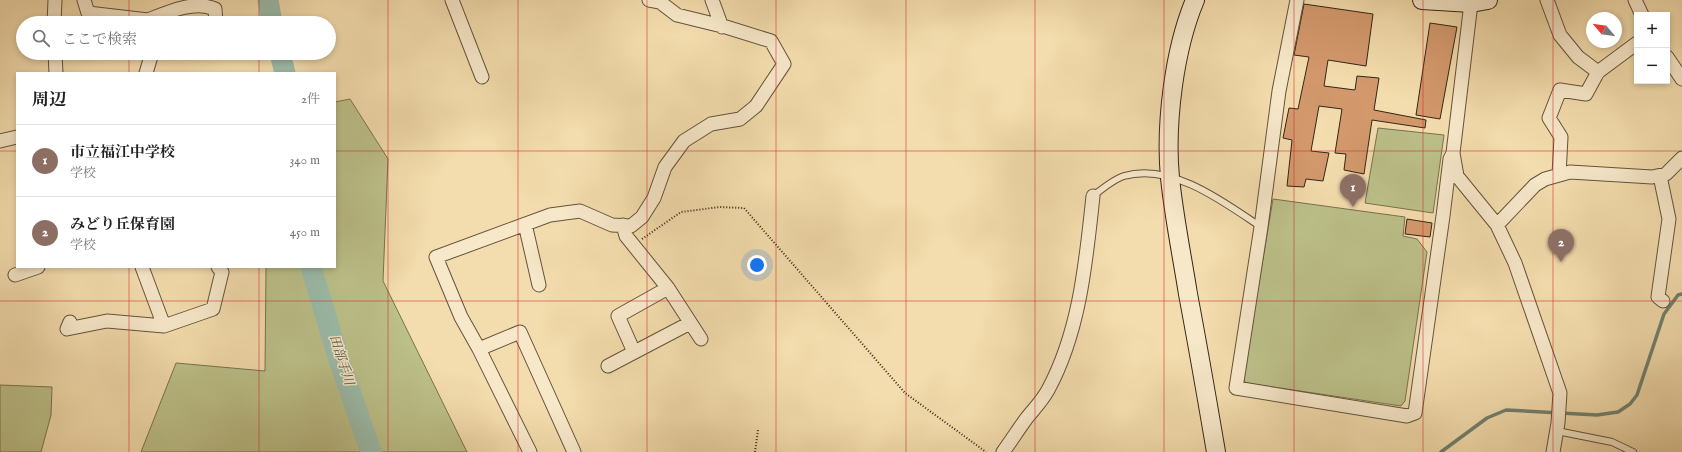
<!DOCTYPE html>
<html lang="ja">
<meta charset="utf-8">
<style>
body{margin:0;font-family:"IM FELL English","Noto Serif JP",serif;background:#f2f2f2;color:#222}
.controls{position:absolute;right:12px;top:12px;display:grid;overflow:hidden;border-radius:0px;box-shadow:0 2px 6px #0003}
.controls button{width:36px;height:36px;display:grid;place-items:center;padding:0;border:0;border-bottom:1px solid #e0e0e0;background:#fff;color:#222;font:20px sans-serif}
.compass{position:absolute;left:1586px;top:12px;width:36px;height:36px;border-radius:50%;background:#fff;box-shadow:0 2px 6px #0003;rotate:299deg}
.you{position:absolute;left:757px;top:265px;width:14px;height:14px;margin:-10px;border:3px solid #fff;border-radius:50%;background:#1a73e8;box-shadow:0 0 0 6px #1a73e833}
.badge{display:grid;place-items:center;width:26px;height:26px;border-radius:50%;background:#ea580c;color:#fff;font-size:13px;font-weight:700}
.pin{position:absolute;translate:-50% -33px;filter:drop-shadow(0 1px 2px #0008)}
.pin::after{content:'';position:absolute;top:21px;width:14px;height:12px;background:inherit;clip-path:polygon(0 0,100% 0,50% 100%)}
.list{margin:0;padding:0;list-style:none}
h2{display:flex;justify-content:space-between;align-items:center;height:52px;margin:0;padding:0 16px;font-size:17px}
h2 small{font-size:13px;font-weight:400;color:#767676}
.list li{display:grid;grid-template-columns:26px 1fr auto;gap:12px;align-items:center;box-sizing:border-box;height:72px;padding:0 16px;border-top:1px solid #e0e0e0}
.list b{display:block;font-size:15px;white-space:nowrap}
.list p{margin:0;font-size:13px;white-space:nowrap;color:#767676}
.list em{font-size:13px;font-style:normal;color:#767676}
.icon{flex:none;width:22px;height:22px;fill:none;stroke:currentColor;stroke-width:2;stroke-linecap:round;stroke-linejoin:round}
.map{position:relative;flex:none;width:1682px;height:452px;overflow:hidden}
.search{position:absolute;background:#fff;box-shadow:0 2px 6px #0003;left:16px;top:16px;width:320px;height:44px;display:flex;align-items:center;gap:10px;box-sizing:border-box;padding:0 14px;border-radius:22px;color:#767676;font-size:15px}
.panel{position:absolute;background:#fff;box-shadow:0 2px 6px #0003;left:16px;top:72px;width:320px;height:196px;border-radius:0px}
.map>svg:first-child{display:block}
.green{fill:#bcc089;stroke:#787250}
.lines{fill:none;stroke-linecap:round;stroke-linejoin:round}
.stream{stroke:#728070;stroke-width:3.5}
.river{stroke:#9bbcab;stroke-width:21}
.building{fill:#d3996d;stroke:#352517}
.lane-casing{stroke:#64533c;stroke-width:8}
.street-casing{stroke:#64533c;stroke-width:15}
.secondary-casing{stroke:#352517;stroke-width:20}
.path{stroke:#352517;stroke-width:2;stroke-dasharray:1 2;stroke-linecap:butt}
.lane{stroke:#f7e8ca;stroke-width:6}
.street{stroke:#f7e8ca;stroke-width:13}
.secondary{stroke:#f7e8ca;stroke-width:18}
.grid{fill:none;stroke:#d62828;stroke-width:1;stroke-opacity:0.55}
.labels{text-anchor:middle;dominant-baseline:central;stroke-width:3;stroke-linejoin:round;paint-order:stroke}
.water-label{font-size:13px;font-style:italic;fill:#545243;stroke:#f7e8ca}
</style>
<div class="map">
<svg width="1682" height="452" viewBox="0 0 1682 452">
<rect width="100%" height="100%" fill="#f3dcad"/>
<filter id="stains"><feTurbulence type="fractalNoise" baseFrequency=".005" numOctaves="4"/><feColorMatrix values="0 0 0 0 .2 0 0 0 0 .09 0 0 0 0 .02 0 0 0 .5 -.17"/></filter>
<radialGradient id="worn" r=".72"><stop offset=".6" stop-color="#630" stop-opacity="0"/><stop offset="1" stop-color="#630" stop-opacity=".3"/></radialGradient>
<path class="green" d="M350,99l38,60 -5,122 84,171h-326l35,-89 89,8 1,-104h69v-165z
M1378,128l66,7 -11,78 -68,-10z
M1273,199l132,18 -2,19 14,3 10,13 -22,149 -4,5 -155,-23 -3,-5z
M0,385l52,2 -1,28 -10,37h-41z"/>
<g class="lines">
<path class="stream" d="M1441,452l46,-34 19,-8 91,5 21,-3 12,-8 7,-9 27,-81 14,-19 4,-1"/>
<path class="river" d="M268,0l4,23
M280,53l5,20
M311,267l28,93 32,92"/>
</g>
<path class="building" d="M1304,4l69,10 -7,52 -38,-6 -4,26 31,4 2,-14 22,2 -5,32 52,10 -1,8 -53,-8 -8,54 -20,-4 2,-16 -11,-1 7,-44 -23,-3 -8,45 18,2 -6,28 -17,-2 -2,8 -17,-1 5,-46 -9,-2 6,-30 9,1 11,-52 -15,-2z
M1430,23l27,4 -17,92 -24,-4z
M1407,219l25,4 -2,14 -25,-3z"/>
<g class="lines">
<defs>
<path id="lane" d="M1093,196c9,-7 21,-17 31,-20 47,-14 100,26 137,51
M1557,431l55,11 21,10"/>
<path id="street" d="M84,0l4,13 60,7v3
M452,0l30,77
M712,0l10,27
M1297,0l-18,91 -18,136 -25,161 171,28 8,-3 28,-197 7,-57 3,-6
M1547,0l13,35 18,22 20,15
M1635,0l7,15
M1471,3l-18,150 4,23 40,49 18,38 45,130 -2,30 -5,29
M148,20c20,-8 46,-20 67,-11l1,14
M54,23l1,-23
M55,53l1,20
M1667,57l15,22
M146,73l6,-20
M0,141l17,-4
M1559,175l2,-38 -12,-19 11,-28 26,4 12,-22 39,-29
M1660,176l9,43 -11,78 5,4
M525,224l14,61
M623,225l3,11 42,52 33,51
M1497,225l38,-40 10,-6 25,-7 82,5 14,-3 16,-16
M142,267l22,59
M15,275l23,-8
M70,322l-3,7 40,-8 57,5 49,-17 9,-37 -4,-5
M479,349l41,-17 54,120
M634,352l-16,-36 50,-28
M608,366l82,-43
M530,452l-51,-103 -18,-32 -25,-60 114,-42 30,-4 32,14 19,1 11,-9 12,-19 11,-31 19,-26 27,-17 29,-5 16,-13 28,-42 -13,-23 -45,-14 -49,-12 -17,-13 -11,-2
M1003,452c8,-11 15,-22 23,-33 7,-9 16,-18 22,-29 32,-59 38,-129 45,-194"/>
<path id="secondary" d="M1195,0c-21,50 -30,124 -25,178 4,39 12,78 18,116 10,53 19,105 28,158
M1422,0l49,3 17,-3"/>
</defs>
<use href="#lane" class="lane-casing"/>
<use href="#street" class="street-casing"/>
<use href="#secondary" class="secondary-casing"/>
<path class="path" d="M642,239l39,-27 39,-5 24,1 161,185 81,59
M755,452l3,-22"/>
<use href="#lane" class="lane"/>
<use href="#street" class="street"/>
<use href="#secondary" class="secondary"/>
</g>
<path class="grid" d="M129,0v23M259,0v23M388,0v452M518,0v452M647,0v452M776,0v452M906,0v452M1035,0v452M1164,0v452M1294,0v452M1423,0v452M1553,0v452M129,53v20M259,53v20M0,151h17M335,151h1347M129,267v185M259,267v185M0,301h1682"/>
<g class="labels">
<g class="water-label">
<text transform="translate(341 360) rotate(72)">田部手川</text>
</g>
</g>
<rect width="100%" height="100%" filter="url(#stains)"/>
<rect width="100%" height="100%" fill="url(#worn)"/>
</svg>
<div class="controls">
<button>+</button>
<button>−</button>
</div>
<svg class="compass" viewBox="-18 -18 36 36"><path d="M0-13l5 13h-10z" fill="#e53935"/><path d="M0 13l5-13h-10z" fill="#767676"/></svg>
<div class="you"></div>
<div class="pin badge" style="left:1353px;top:207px;background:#8d6e63">1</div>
<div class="pin badge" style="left:1561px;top:262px;background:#8d6e63">2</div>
<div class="search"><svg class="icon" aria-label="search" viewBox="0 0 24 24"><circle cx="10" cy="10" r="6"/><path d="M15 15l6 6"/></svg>ここで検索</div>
<section class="panel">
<h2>周辺<small>2件</small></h2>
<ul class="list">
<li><span class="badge" style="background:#8d6e63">1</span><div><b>市立福江中学校</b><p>学校</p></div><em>340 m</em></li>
<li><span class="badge" style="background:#8d6e63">2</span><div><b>みどり丘保育園</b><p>学校</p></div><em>450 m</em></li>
</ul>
</section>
</div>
